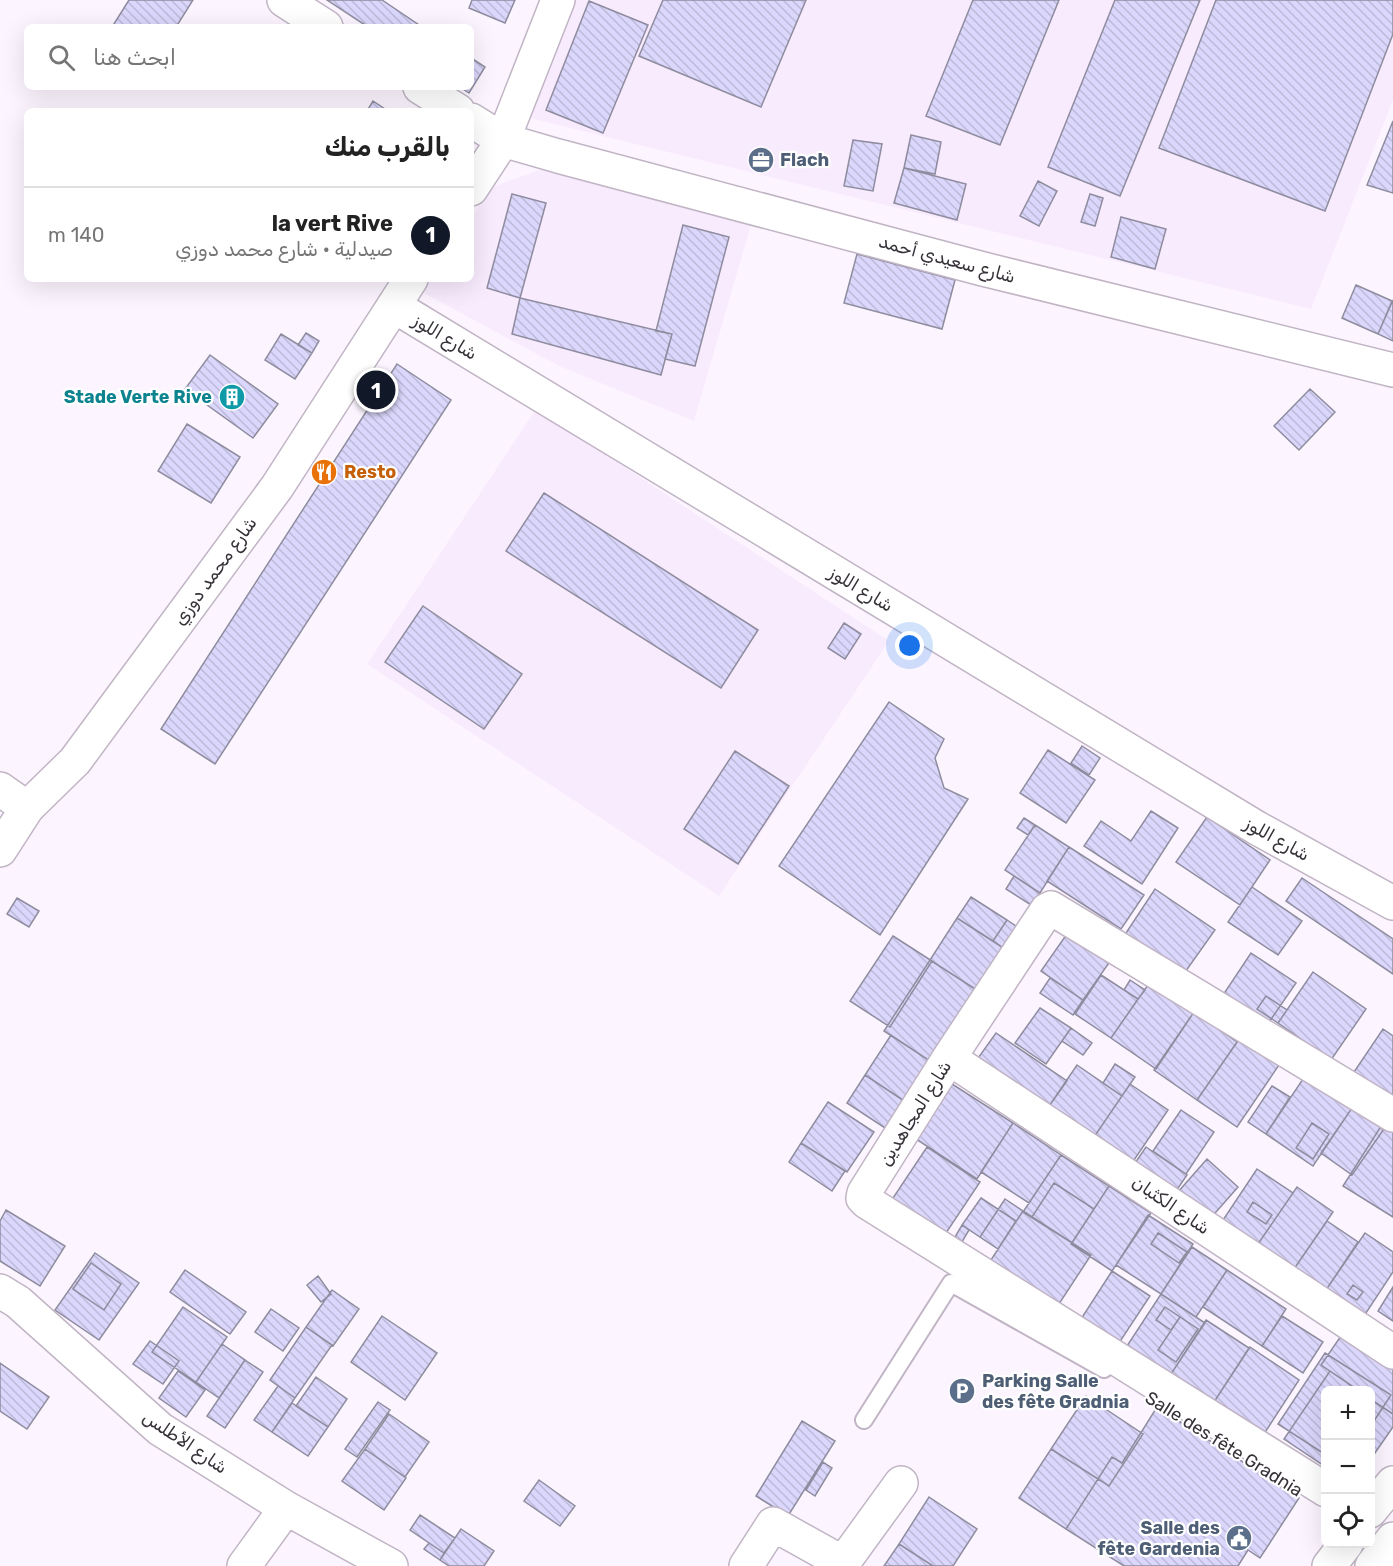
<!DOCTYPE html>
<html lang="ar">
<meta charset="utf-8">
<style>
body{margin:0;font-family:Rubik,"Noto Sans Arabic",sans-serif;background:#f6f6f6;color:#222;direction:rtl}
.controls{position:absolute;right:18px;bottom:18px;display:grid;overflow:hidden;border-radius:9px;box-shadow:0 6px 24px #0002}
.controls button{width:54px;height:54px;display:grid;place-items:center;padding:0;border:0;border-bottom:2px solid #e0e0e0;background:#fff;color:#222;font:30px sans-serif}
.you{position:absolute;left:910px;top:646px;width:21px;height:21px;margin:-15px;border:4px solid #fff;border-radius:50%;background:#1a73e8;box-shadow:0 0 0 9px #1a73e833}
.badge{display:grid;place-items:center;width:39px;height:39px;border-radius:50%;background:#111827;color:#fff;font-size:20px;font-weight:700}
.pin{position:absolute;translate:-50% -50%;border:3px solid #fff;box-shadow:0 2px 6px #0006}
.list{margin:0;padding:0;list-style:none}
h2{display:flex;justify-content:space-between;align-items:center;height:78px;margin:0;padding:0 24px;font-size:26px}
h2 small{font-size:20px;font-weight:400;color:#767676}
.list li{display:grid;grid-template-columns:39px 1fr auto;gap:18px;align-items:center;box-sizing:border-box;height:96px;padding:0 24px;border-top:2px solid #e0e0e0}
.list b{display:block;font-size:22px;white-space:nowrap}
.list p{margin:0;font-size:20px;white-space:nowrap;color:#767676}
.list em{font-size:20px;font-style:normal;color:#767676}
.icon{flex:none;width:33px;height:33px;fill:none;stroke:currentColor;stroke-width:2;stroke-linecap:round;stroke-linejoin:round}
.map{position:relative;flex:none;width:1393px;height:1566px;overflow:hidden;direction:ltr}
.search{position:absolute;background:#fff;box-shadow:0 6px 24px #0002;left:24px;top:24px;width:450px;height:66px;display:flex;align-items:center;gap:15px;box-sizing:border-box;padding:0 21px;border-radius:9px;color:#767676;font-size:22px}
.panel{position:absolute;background:#fff;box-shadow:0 6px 24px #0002;left:24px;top:108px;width:450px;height:174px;border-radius:9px;direction:rtl}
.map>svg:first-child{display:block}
.built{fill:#f9ebfe}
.building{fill:url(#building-back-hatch);stroke:#8e8c9e;stroke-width:1.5}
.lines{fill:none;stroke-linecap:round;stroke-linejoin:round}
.service-casing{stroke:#c1b5c5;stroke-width:20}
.minor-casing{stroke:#c1b5c5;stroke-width:36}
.tertiary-casing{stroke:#c1b5c5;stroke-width:36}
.primary-casing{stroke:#c1b5c5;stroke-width:36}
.service{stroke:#fff;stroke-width:16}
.minor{stroke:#fff;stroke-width:33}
.tertiary{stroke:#fff;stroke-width:33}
.primary{stroke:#fff;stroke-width:33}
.labels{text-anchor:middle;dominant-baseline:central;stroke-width:4.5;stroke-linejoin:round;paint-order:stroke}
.service-label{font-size:18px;font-weight:bold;fill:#4e5e75;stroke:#fff;text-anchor:start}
.street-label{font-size:18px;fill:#373239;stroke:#fff}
.culture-label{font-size:18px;font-weight:bold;fill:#0d838f;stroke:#fff;text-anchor:end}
.food-label{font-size:18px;font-weight:bold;fill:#c56008;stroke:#fff;text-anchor:start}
</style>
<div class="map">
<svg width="1393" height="1566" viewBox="0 0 1393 1566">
<defs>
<pattern id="building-back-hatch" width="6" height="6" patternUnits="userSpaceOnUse" patternTransform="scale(1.5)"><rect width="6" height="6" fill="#dbd7fc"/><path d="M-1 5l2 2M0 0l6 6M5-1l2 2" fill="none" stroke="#bdb9d9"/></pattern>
</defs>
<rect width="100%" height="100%" fill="#fcf5ff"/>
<path class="built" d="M573,0h820v100l-82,209 -786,-192z
M542,169l209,56 -57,196 -135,-55 -137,-74 9,-13h40v-61l21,-31z
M536,409l353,232 -170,255 -352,-232z"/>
<path class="building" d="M129,0h64l-17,27h-64z
M327,0h55l40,27h-54z
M472,0h43l-10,23 -36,-15z
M663,0h143l-45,107 -122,-51z
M973,0h86l-59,145 -74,-29z
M1115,0h85l-80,196 -72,-29z
M1216,0h177v34l-68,177 -166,-63z
M589,1l59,24 -45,108 -57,-23z
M471,58l14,9 -16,26 -9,-6h11z
M373,101l15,10h-21z
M1393,121v72l-26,-8z
M911,135l30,7 -6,32 -31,-6z
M853,140l29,4 -9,47 -29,-5z
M904,168l62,16 -9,36 -63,-17z
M1038,181l19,10 -18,35 -19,-10z
M512,194l34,9 -26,95 -33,-10z
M1090,194l13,4 -8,28 -14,-4z
M1121,217l45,12 -11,40 -44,-12z
M683,225l46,12 -34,129 -30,-7 7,-25 -16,-3z
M857,254l98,26 -13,49 -98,-26z
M1356,285l36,16 -14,33 -36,-16z
M520,298l152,36 -11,41 -149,-41z
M1393,300v41l-15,-7z
M306,333l13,8 -7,12 -14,-8z
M281,334l31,19 -17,26 -30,-19z
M210,355l68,49 -25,34 -68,-49z
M397,364l54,36 -236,364 -54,-35z
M1310,389l25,23 -36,38 -25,-24z
M187,424l53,33 -29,46 -53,-32z
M544,493l214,137 -37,58 -215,-137z
M423,606l99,68 -38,55 -99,-67z
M844,623l17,11 -16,25 -17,-11z
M889,702l55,37 -9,19 9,30 24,11 -88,136 -101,-69z
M1082,746l18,12 -11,17 -18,-12z
M1048,750l47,30 -29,43 -46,-30z
M735,751l54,35 -51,78 -54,-35z
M1151,811l27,17 -36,56 -58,-38 17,-25 30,20z
M1207,817l63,43 -30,45 -64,-43z
M1024,818l11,7 -7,10 -11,-7z
M1035,825l34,22 -29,46 -35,-23z
M1069,847l75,48 -23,34 -74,-48z
M1014,876l26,17 -9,12 -25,-16z
M1302,878l91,61v35l-107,-73z
M1252,887l50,34 -24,34 -50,-33z
M1155,889l60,41 -32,45 -59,-39z
M971,897l36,23 -14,21 -36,-23z
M17,898l22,13 -10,16 -22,-13z
M957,918l51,33 -27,42 -51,-33z
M1007,920l15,10 -14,21 -15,-10z
M1069,931l42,29 -28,40 -42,-29z
M893,936l39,25 -42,66 -40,-26z
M1251,953l45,30 -31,45 -44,-30z
M930,960l50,32 -47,71 -49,-32z
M1313,972l53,37 -35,51 -53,-37z
M1101,975l37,24 -27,39 -36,-24z
M1050,978l33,22 -10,15 -33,-22z
M1130,980l15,10 -7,9 -14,-9z
M1150,982l44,30 -38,57 -45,-31z
M1266,996l21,14 -9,13 -21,-14z
M1040,1008l31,20 -25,36 -31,-21z
M1194,1012l43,30 -40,58 -43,-30z
M1071,1028l21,15 -9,12 -21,-14z
M1383,1029l10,7v62l-39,-26z
M996,1033l71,48 -20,28 -71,-48z
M891,1035l42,28 -26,40 -42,-28z
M1242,1035l39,27 -44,65 -40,-27z
M1115,1064l20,13 -13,19 -19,-13z
M1077,1065l45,31 -30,44 -45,-31z
M865,1075l38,25 -18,28 -38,-25z
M1305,1076l47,32 -39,58 -47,-32z
M952,1084l61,39 -36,56 -61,-40z
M1130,1084l38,26 -38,56 -38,-26z
M1272,1086l18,11 -24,37 -18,-12z
M828,1102l46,30 -27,40 -46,-29z
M1352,1108l32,21 -32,46 -31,-22z
M1181,1110l33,22 -28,42 -33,-23z
M1013,1123l48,32 -32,48 -48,-31z
M1312,1123l17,11 -16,25 -17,-11z
M1383,1123l10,6v88l-50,-31z
M801,1143l44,28 -13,20 -43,-29z
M927,1147l53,35 -36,54 -53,-35z
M1146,1147l41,28 -13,19 -41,-28z
M1061,1155l48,31 -37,57 -49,-31z
M1207,1159l31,28 -29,33 -31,-28z
M1257,1169l36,24 -35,51 -35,-24z
M1054,1183l40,26 -22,34 -40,-26z
M1109,1186l42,27 -39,58 -41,-27z
M1297,1187l36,25 -39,57 -36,-25z
M981,1198l35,23 -18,28 -36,-24z
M1005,1199l18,12 -25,38 -18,-12z
M1253,1202l19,13 -6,9 -19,-12z
M6,1210l59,36 -25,40 -40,-25v-40z
M1023,1211l68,44 -36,55 -68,-44z
M1148,1215l45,29 -32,50 -45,-29z
M1327,1221l31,21 -32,48 -32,-21z
M962,1225l7,5 -7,12 -7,-5z
M1158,1233l29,19 -8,11 -28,-19z
M1365,1233l28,19v20l-29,44 -38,-26z
M1192,1247l35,23 -31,47 -35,-23z
M95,1253l44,30 -40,57 -44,-30z
M91,1263l30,21 -17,26 -31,-21z
M185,1270l61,42 -16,22 -60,-42z
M1227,1270l59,39 -24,37 -59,-39z
M1112,1271l38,25 -31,47 -38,-24z
M318,1276l13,18 -10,8 -14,-17z
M1353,1285l10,7 -6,8 -10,-6z
M1393,1287v34l-15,-10z
M332,1290l27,19 -26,37 -27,-19z
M1161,1294l44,29 -34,51 -44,-28z
M183,1307l44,30 -31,45 -44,-30z
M1165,1307l15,10 -9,13 -15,-10z
M271,1309l28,19 -16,23 -28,-19z
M382,1316l55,37 -32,47 -54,-38z
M1282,1316l41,26 -20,31 -41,-27z
M1180,1317l18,12 -22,33 -18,-12z
M1206,1320l43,28 -35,54 -43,-28z
M306,1327l26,18 -37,53 -25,-18z
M1343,1333l50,34v47l-23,-15v-9h-12l-37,-25z
M150,1341l29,20 -16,23 -30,-20z
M222,1344l23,16 -26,38 -23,-16z
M1250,1347l49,33 -35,54 -50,-32z
M1325,1353l66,42 -21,32v-37h-44v65l-48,-31z
M245,1360l18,12 -38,56 -18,-12z
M0,1363l49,34 -22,32 -27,-18z
M178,1371l27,19 -19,27 -27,-19z
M1330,1371l28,19h-32v77l-42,-28z
M316,1377l31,22 -19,28 -32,-21z
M278,1386l17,12 -23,34 -18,-12z
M1086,1396l57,38 -34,52 -58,-37z
M1370,1399l23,15v13l-23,33z
M378,1402l12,8 -33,47 -12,-8z
M292,1403l36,24 -20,29 -36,-24z
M1157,1407l142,91 -39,60 -12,-8 -10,16h-114l-58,-37 46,-72 10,6z
M389,1414l40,28 -24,35 -40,-28z
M802,1421l33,20 -47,75 -32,-20z
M365,1449l41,29 -22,32 -42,-29z
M1051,1449l47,30 -32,50 -47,-31z
M823,1462l9,6 -17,28 -9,-6z
M539,1480l36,26 -15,20 -36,-25z
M929,1497l48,32 -24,37h-20l-34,-22z
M420,1515l35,23 -11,15 -34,-23z
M461,1529l33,22 -10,15h-35l-9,-6z
M429,1543l15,10 -4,7 -16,-11z
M899,1544l34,22h-49z"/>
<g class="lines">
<defs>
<path id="service" d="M864,1420l87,-137 153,86"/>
<path id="minor" d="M284,0l42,27
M420,87l38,24
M471,120l32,20 55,-140
M394,306l863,522 136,75
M0,789l27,19
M949,1058l444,294
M0,1291l18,11 142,127 126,79 105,58
M1326,1490l-459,-288 -4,-4 1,-5 85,-135 98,-148 4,-2 342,207
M244,1566l42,-58
M746,1566l27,-42 70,39 58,-80"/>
<path id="tertiary" d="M471,189l32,-49 55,16 425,113 410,101
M0,850l27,-42 48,-47 202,-274 134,-208"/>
<path id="primary" d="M1370,1511l23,-28
M1329,1566l17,-22
M1372,1566l21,-27"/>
</defs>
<use href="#service" class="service-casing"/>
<use href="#minor" class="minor-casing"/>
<use href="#tertiary" class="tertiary-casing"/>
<use href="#primary" class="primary-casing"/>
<use href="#service" class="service"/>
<use href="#minor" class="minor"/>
<use href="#tertiary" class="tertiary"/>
<use href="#primary" class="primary"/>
</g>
<defs>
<symbol id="office-disc" viewBox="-11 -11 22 22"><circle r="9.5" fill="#5c6f8a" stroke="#fff"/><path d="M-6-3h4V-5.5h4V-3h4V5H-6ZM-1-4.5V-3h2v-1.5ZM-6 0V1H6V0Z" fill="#fff"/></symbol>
<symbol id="building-disc" viewBox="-11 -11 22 22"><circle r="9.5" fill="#0f9aa8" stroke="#fff"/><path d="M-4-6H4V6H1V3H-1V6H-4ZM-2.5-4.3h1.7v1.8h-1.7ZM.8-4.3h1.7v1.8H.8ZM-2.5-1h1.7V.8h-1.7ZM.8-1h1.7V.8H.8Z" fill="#fff"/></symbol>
<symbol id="restaurant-disc" viewBox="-11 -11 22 22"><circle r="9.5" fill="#e8710a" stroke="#fff"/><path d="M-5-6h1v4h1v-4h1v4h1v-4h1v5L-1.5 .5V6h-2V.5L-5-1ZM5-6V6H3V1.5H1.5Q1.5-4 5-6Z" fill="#fff"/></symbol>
<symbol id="parking-disc" viewBox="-11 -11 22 22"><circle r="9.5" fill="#5c6f8a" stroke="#fff"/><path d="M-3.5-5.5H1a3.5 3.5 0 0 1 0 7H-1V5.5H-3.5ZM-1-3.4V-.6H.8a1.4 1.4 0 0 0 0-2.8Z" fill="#fff"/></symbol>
<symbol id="civic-disc" viewBox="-11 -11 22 22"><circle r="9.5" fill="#5c6f8a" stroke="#fff"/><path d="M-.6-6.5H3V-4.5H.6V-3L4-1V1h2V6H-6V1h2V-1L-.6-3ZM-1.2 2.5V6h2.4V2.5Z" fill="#fff"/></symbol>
</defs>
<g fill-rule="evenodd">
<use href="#office-disc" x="746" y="145" width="30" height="30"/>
<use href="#building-disc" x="217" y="382" width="30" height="30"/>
<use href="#restaurant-disc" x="309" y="457" width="30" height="30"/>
<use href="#parking-disc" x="947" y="1376" width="30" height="30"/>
<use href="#civic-disc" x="1224" y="1523" width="30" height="30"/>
</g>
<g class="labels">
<g class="service-label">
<text x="780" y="160">Flach</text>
<text x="982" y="1381">Parking Salle<tspan x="982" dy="21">des fête Gradnia</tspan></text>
<text x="1220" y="1528" text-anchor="end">Salle des<tspan x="1220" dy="21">fête Gardenia</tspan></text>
</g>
<g class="street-label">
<text transform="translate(947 259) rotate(15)">شارع سعيدي أحمد</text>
<text transform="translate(445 337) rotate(31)">شارع اللوز</text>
<text transform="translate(215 571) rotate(-54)">شارع محمد دوزي</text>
<text transform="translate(861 589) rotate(31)">شارع اللوز</text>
<text transform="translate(1277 839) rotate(29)">شارع اللوز</text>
<text transform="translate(915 1113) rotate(-58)">شارع المجاهدين</text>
<text transform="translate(1171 1205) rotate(34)">شارع الكثبان</text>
<text transform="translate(185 1442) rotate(34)">شارع الأطلس</text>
<text transform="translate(1224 1444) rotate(32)">Salle des fête Gradnia</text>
</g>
<g class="culture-label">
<text x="212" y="397">Stade Verte Rive</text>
</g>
<g class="food-label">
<text x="344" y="472">Resto</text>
</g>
</g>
</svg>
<div class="controls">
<button>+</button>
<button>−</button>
<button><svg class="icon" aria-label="locate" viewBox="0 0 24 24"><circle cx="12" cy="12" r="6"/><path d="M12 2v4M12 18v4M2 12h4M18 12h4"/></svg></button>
</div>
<div class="you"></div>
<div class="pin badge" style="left:376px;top:390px">1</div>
<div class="search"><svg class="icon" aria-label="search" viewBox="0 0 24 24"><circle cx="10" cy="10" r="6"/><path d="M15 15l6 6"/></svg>ابحث هنا</div>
<section class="panel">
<h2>بالقرب منك<small></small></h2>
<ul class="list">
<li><span class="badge">1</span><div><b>la vert Rive</b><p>صيدلية · شارع محمد دوزي</p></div><em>140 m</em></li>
</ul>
</section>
</div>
